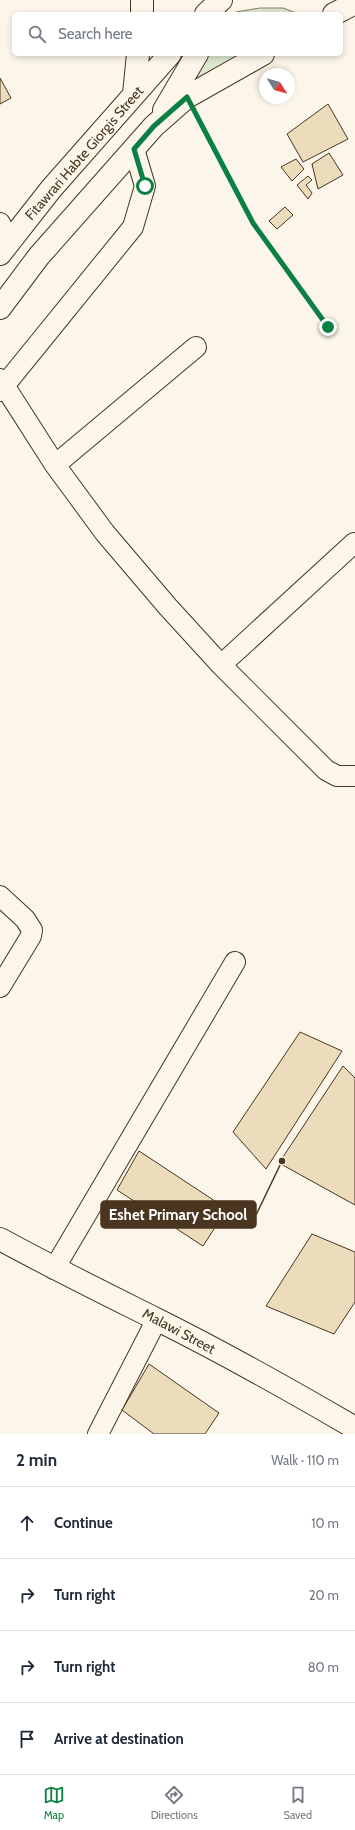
<!DOCTYPE html>
<meta charset="utf-8">
<style>
body{margin:0;font-family:Cabin,sans-serif;background:#f6f6f7;color:#1f2937}
.compass{position:absolute;left:259px;top:68px;width:36px;height:36px;border-radius:50%;background:#fff;box-shadow:0 2px 6px #0003;rotate:127deg}
.stop{position:absolute;width:12px;height:12px;margin:-9px;border:3px solid #0b8043;border-radius:50%;background:#fff}
.stop.end{background:#0b8043;border-color:#fff;box-shadow:0 1px 4px #0008}
.list{margin:0;padding:0;list-style:none}
h2{display:flex;justify-content:space-between;align-items:center;height:52px;margin:0;padding:0 16px;font-size:17px}
h2 small{font-size:13px;font-weight:400;color:#747a83}
.list li{display:grid;grid-template-columns:26px 1fr auto;gap:12px;align-items:center;box-sizing:border-box;height:72px;padding:0 16px;border-top:1px solid #e0e1e3}
.list b{display:block;font-size:15px;white-space:nowrap}
.list em{font-size:13px;font-style:normal;color:#747a83}
.icon{flex:none;width:22px;height:22px;fill:none;stroke:currentColor;stroke-width:2;stroke-linecap:round;stroke-linejoin:round}
.map{position:relative;flex:none;width:355px;height:1434px;overflow:hidden}
.search{position:absolute;background:#fff;box-shadow:0 2px 6px #0003;left:12px;right:12px;top:12px;height:44px;display:flex;align-items:center;gap:10px;box-sizing:border-box;padding:0 14px;border-radius:6px;color:#747a83;font-size:15px}
.sheet{height:340px;background:#fff}
nav{display:flex;justify-content:space-around;align-items:center;box-sizing:border-box;height:56px;border-top:1px solid #e0e1e3;background:#fff;font-size:11px;color:#747a83}
nav a{display:grid;justify-items:center;gap:2px}
nav .on{color:#0b8043}
.map>svg:first-child{display:block}
.green{fill:#dce7d0;stroke:#887966}
.building{fill:#ecdcbc;stroke:#4a3520}
.lines{fill:none;stroke-linecap:round;stroke-linejoin:round}
.street-casing{stroke:#4a3520;stroke-width:22}
.secondary-casing{stroke:#4a3520;stroke-width:24}
.primary-casing{stroke:#4a3520;stroke-width:24}
.path{stroke:#7f6f5c;stroke-width:2.5;stroke-dasharray:3 2;stroke-linecap:butt}
.street{stroke:#fbf6e9;stroke-width:20}
.secondary{stroke:#fbf6e9;stroke-width:22}
.primary{stroke:#fbf6e9;stroke-width:22}
.route{stroke:#0b8043;stroke-width:5}
.labels{text-anchor:middle;dominant-baseline:central;stroke-width:3;stroke-linejoin:round;paint-order:stroke}
.street-label{font-size:14px;fill:#4a3520;stroke:#fbf6e9}
.leader{fill:none;stroke:#4a3520;stroke-width:1.5}
.callout-dot{fill:#4a3520;stroke:#fbf6e9;stroke-width:1.5}
.callout{fill:#4a3520;stroke:#4a3520;stroke-width:1.5}
.callout-label{font-size:15px;text-anchor:middle;font-weight:bold;fill:#fff}
</style>
<div class="map">
<svg width="355" height="1434" viewBox="0 0 355 1434">
<rect width="100%" height="100%" fill="#fbf6e9"/>
<path class="green" d="M260,8h23l16,6h-65l2,-2z
M202,54h39l-28,17 -22,11z"/>
<path class="building" d="M0,78l11,20 -11,6z
M328,104l20,35 -45,23 -16,-28z
M329,153l14,22 -25,14 -6,-25z
M296,159l8,10 -12,12 -11,-14z
M308,176l4,4 -6,5 6,8 -4,6 -11,-14z
M285,207l8,8 -16,14 -8,-8z
M300,1032l42,19 -76,118 -33,-37z
M343,1066l12,12v127l-76,-42z
M139,1151l88,58 -24,37 -86,-56z
M312,1234l43,18v50l-21,32 -68,-28z
M149,1364l70,49 -14,21h-51l-32,-24z"/>
<g class="lines">
<defs>
<path id="street" d="M0,223l9,19
M0,379l55,86 50,68 63,74 53,58 105,105 11,6h18
M0,391l133,-164 12,-41 -11,-37
M55,465l141,-118
M221,665l133,-122
M0,896l25,23 7,11 -1,6 -31,51
M54,1269l181,-307
M98,1434l59,-115"/>
<path id="secondary" d="M0,1239c51,28 104,54 156,80 68,34 134,71 199,109"/>
<path id="primary" d="M142,14v-14
M206,14l15,-14
M334,14l21,-11
M134,94l4,-40
M164,110l33,-56
M0,254l51,-65 119,-135
M0,308l39,-52 115,-130 33,-29 76,-43"/>
</defs>
<use href="#street" class="street-casing"/>
<use href="#secondary" class="secondary-casing"/>
<use href="#primary" class="primary-casing"/>
<path class="path" d="M197,117l56,106 75,104"/>
<use href="#street" class="street"/>
<use href="#secondary" class="secondary"/>
<use href="#primary" class="primary"/>
</g>
<g class="lines">
<path class="route" d="M145,186l-11,-37 20,-23 33,-29 66,126 75,104"/>
</g>
<g class="labels">
<g class="street-label">
<text transform="translate(84 153) rotate(-49)">Fitawrari Habte Giorgis Street</text>
<text transform="translate(179 1331) rotate(28)">Malawi Street</text>
</g>
</g>
<path class="leader" d="M282 1161L256 1215"/>
<circle class="callout-dot" cx="282" cy="1161" r="4"/>
<rect class="callout" x="101" y="1201" width="155" height="27" rx="4"/>
<g class="callout-label">
<text x="178" y="1220">Eshet Primary School</text>
</g>
</svg>
<svg class="compass" viewBox="-18 -18 36 36"><path d="M0-13l5 13h-10z" fill="#e53935"/><path d="M0 13l5-13h-10z" fill="#747a83"/></svg>
<div class="stop" style="left:145px;top:186px"></div>
<div class="stop end" style="left:328px;top:327px"></div>
<div class="search"><svg class="icon" aria-label="search" viewBox="0 0 24 24"><circle cx="10" cy="10" r="6"/><path d="M15 15l6 6"/></svg>Search here</div>
</div>
<section class="sheet">
<h2>2 min<small>Walk · 110 m</small></h2>
<ul class="list">
<li><svg class="icon" aria-label="ahead" viewBox="0 0 24 24"><path d="M12 20V5M6 11l6-6 6 6"/></svg><div><b>Continue</b></div><em>10 m</em></li>
<li><svg class="icon" aria-label="right" viewBox="0 0 24 24"><path d="M7 20v-9h11M14 6l5 5-5 5"/></svg><div><b>Turn right</b></div><em>20 m</em></li>
<li><svg class="icon" aria-label="right" viewBox="0 0 24 24"><path d="M7 20v-9h11M14 6l5 5-5 5"/></svg><div><b>Turn right</b></div><em>80 m</em></li>
<li><svg class="icon" aria-label="arrive" viewBox="0 0 24 24"><path d="M6 21V4h12l-3 4 3 4H6"/></svg><div><b>Arrive at destination</b></div></li>
</ul>
</section>
<nav>
<a class="on"><svg class="icon" aria-label="map" viewBox="0 0 24 24"><path d="M3 6l6-2 6 2 6-2v14l-6 2-6-2-6 2zM9 4v14M15 6v14"/></svg>Map</a>
<a><svg class="icon" aria-label="directions" viewBox="0 0 24 24"><path d="M12 3l9 9-9 9-9-9zM9 14v-3h6M13 9l2 2-2 2"/></svg>Directions</a>
<a><svg class="icon" aria-label="saved" viewBox="0 0 24 24"><path d="M7 4h10v16l-5-4-5 4z"/></svg>Saved</a>
</nav>
